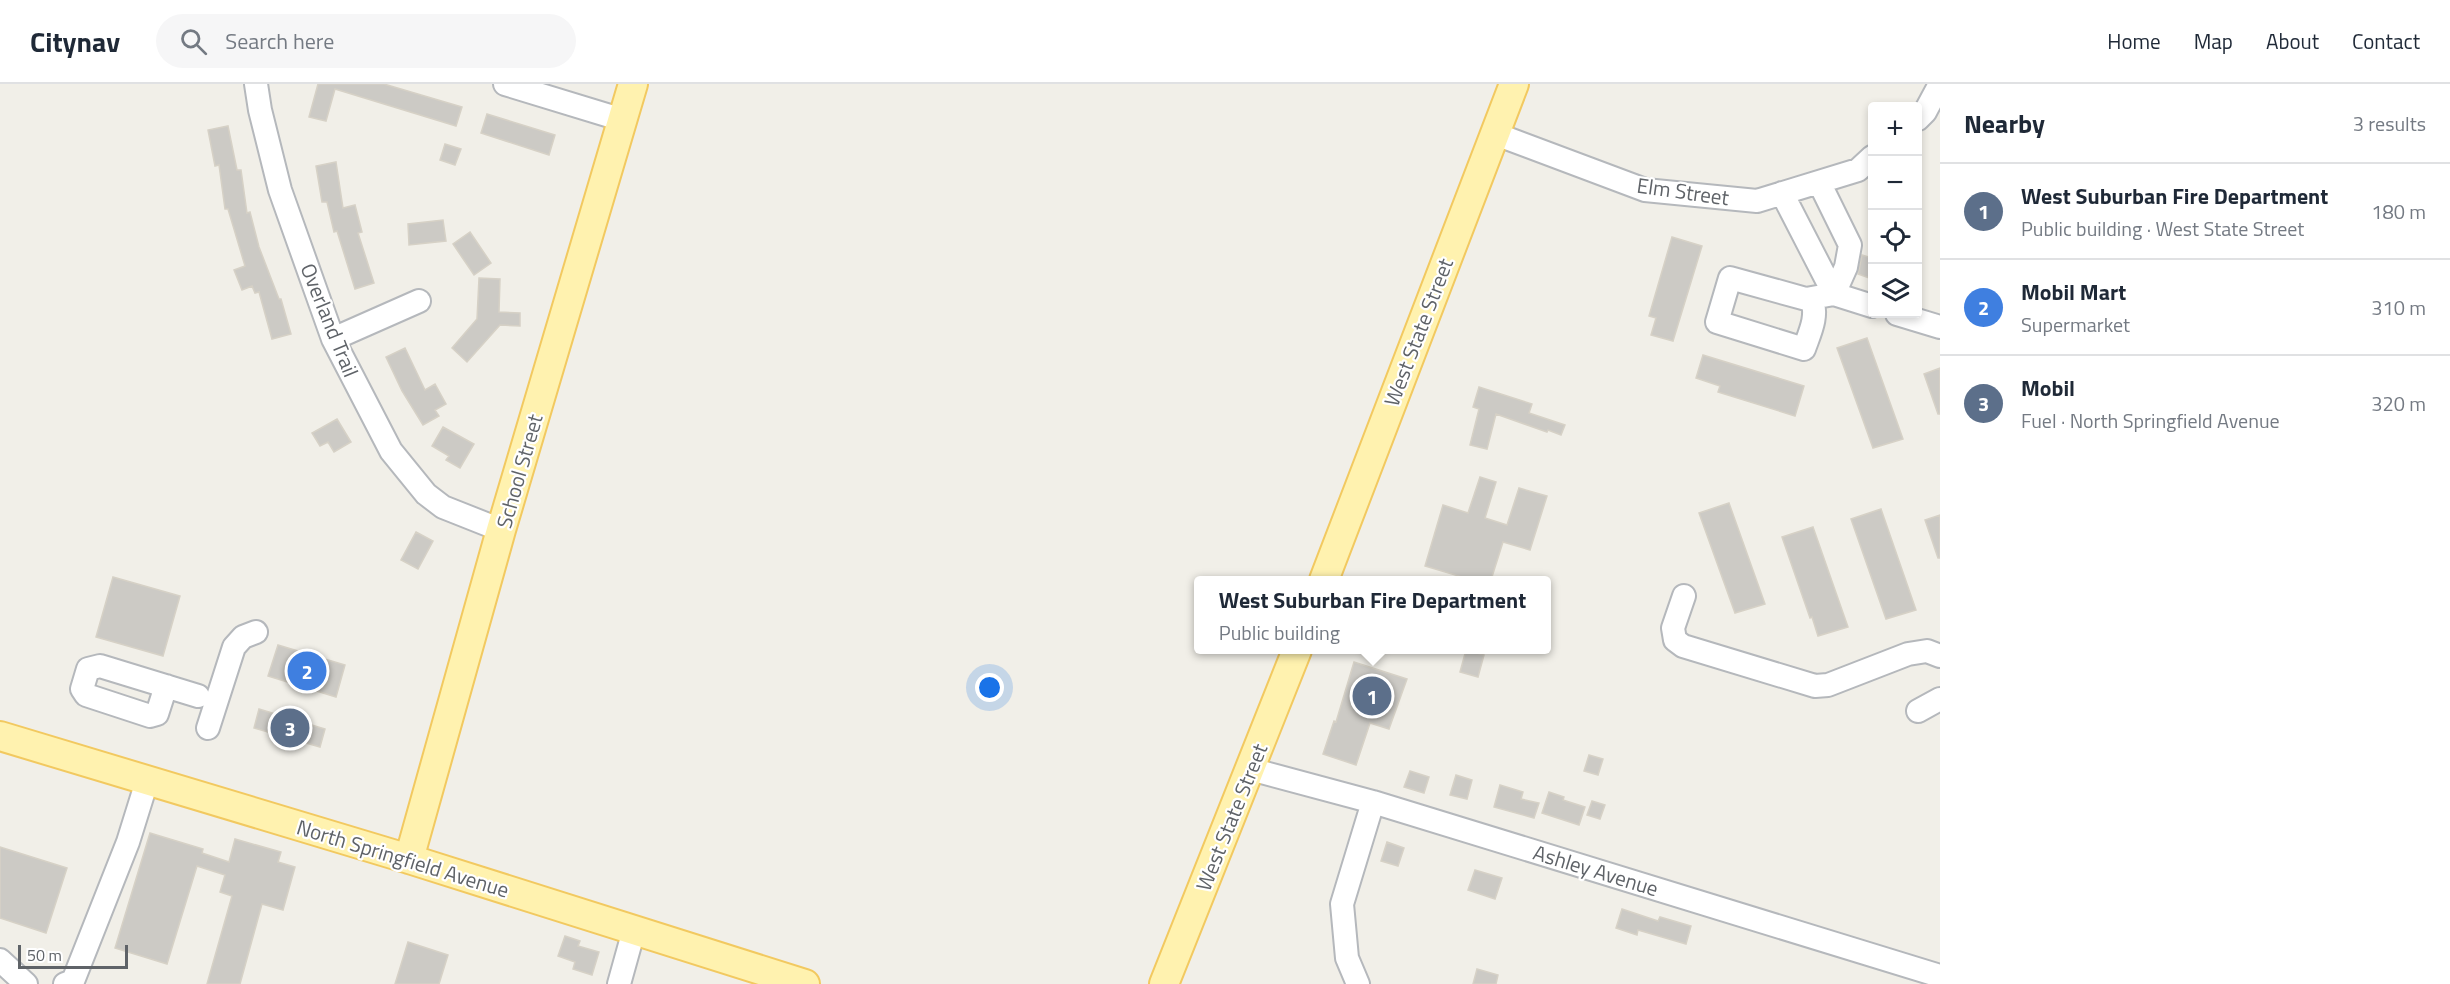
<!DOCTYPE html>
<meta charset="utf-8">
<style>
body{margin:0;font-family:"Titillium Web",sans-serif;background:#f6f6f7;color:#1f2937}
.controls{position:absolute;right:18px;top:18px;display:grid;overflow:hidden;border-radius:6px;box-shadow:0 3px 9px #0003}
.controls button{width:54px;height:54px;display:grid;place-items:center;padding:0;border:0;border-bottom:2px solid #e0e1e3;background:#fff;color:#1f2937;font:30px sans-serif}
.scale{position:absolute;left:18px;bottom:15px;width:110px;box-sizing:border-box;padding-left:6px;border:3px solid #5f6368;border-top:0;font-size:16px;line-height:21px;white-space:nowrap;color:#5f6368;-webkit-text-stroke:4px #fff;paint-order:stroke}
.you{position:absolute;left:990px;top:604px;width:21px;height:21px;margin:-15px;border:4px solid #fff;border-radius:50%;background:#1a73e8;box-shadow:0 0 0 9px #1a73e833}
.badge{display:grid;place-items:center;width:39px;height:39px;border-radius:50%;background:#ea4335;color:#fff;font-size:20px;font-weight:700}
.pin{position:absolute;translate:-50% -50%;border:3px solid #fff;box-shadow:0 2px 6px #0006}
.popup{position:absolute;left:1194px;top:492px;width:357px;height:78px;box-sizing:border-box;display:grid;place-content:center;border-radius:6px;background:#fff;filter:drop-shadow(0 2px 4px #0005);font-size:20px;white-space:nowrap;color:#747a83}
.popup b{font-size:22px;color:#1f2937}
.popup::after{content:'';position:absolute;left:50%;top:100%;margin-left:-12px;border:12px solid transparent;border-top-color:#fff}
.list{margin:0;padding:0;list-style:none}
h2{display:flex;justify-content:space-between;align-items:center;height:78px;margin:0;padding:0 24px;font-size:26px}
h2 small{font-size:20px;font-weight:400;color:#747a83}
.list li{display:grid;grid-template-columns:39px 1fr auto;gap:18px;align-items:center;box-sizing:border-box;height:96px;padding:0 24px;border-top:2px solid #e0e1e3}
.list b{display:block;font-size:22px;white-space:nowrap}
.list p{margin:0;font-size:20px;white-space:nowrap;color:#747a83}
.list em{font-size:20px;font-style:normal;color:#747a83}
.icon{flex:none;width:33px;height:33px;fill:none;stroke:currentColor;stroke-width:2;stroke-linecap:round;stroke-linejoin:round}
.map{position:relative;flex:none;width:1940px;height:900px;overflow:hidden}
header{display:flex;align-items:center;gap:36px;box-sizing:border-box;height:84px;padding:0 30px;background:#fff;border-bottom:2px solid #e0e1e3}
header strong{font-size:28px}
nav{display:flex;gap:33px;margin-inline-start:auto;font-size:21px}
.search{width:420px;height:54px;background:#f6f6f7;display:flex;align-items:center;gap:15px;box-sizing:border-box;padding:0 21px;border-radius:33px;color:#747a83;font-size:22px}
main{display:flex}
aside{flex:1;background:#fff}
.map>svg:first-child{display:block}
.building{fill:#cccac5;stroke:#d6d1c6;stroke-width:1.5}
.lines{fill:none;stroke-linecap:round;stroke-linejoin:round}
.minor-casing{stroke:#b5b8bc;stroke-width:26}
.major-casing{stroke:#f2c960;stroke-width:32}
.minor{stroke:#fff;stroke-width:22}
.major{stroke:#fff2af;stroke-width:28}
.labels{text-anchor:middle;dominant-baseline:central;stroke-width:4.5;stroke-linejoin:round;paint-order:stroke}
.street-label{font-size:21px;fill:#5f6368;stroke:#fff}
</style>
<header>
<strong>Citynav</strong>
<div class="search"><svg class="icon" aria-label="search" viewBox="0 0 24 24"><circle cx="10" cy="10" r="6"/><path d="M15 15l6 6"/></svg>Search here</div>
<nav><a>Home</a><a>Map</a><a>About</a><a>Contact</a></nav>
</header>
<main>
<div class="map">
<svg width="1940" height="900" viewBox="0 0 1940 900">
<rect width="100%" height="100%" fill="#f1efe8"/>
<path class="building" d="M318,0h66l78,23 -6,19 -121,-37 -9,32 -17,-4z
M487,30l68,21 -6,20 -68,-22z
M228,42l9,44h4l6,43 3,-1 9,35 20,52h2l10,35 -19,5 -13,-47 -4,1 -3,-7 -10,4 -8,-20 11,-4 -17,-57h-3l-6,-44 -4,1 -7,-36z
M445,60l16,5 -6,16 -15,-5z
M336,78l7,46 12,-3 7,27 -4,1 16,50 -19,6 -18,-58 -3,1 -7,-30h-5l-6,-36z
M443,136l3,21 -37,4 -1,-21z
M470,148l21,31 -17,12 -21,-31z
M1672,153l30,9 -29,95 -22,-6 5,-17 -7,-2z
M1862,171l10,3v21l-14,-5z
M479,194l21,1 -1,33 21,1v13l-20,-1 -33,37 -15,-14 25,-29z
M1867,254l36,101 -30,9 -36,-100z
M405,264l20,42 10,-6 11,20 -11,6 4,6 -16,9 -21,-34 -16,-34z
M1703,271l101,31 -9,30 -77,-24 2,-6 -24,-8z
M1940,284v46h-2l-14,-40z
M1479,303l53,17 -3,9 36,12 -4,10 -13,-5 -1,2 -51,-18 -9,35 -17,-4 9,-36 -6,-2z
M337,335l14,23 -17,10 -6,-10 -8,4 -8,-13z
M443,343l31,17 -14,24 -14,-8 3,-4 -17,-10z
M1480,393l16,5 -11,36 22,7 12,-37 28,8 -17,54 -27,-8 -12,38h-19l-47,-14 18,-61 25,8z
M1729,419l36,101 -30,9 -36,-100z
M1881,425l35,101 -30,9 -35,-100z
M1940,431v43h-2l-13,-38z
M1813,443l35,100 -30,9 -6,-19 -2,1 -28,-81z
M416,448l17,9 -15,28 -17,-9z
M113,493l67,19 -17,60 -67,-19z
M278,561l67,20 -9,32 -68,-21z
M1466,566l18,5 -6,22 -18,-5z
M1354,578l53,17 -18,50 -19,-6 -14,42 -33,-11 11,-33 2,1z
M259,625l66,20 -5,18 -66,-19z
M1589,671l14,4 -5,16 -14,-4z
M1410,687l19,6 -5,16 -20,-6z
M1456,691l16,5 -5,19 -17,-4z
M1500,701l23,7 -2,7 18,4 -5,15 -40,-11z
M1549,708l15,5 -1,3 22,7 -6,18 -37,-12z
M1592,717l13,4 -5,14 -13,-4z
M150,749l53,16 -1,4 27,9 6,-23 46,13 -3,10 17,5 -12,43 -21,-6 -22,80h-33l25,-88 -12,-4 5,-17 -28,-9 -30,98 -52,-16z
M1387,758l17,6 -6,18 -17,-5z
M0,763l67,21 -21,65 -46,-15z
M1475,786l27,8 -7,21 -27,-9z
M1622,825l36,12 2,-4 31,9 -5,18 -48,-14 -1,5 -21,-7z
M565,852l15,5 -2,5 21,6 -7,23 -19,-6 2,-7 -17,-6z
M408,858l40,13 -9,29h-44z
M1477,885l21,6 -2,9h-23z"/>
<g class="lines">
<defs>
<path id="minor" d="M256,0l4,26 20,80 53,149 58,112 35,43 17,13 58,23
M505,0l118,36
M1918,35l7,-7 15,-28
M1493,49l152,57 112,11 101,-31 14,-13
M1819,98l31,63 -4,22 -12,27
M1782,109l52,101
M1812,215c6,18 -2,33 -8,50l-87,-27 13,-44 76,21 28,-5 38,12
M1897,230l43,13
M333,255l86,-38
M1684,512l-11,32 2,12 8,6 132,40 13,-1 80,-31 19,-3 13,5
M166,602l-9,28 -7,2 -64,-21 -4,-6 6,-20 12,-3 98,30
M1918,627l22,-12
M208,644l26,-81 9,-10 13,-5
M1250,685l123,33 567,174
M0,876l26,24
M65,900l8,-3 55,-139 19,-61
M619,900l15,-54
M1358,900l-11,-26 -5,-54 31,-102"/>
<path id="major" d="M1324,496l190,-496
M0,652l409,123 396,125
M409,775l92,-329 132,-446
M1164,900l133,-334"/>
</defs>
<use href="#minor" class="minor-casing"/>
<use href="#major" class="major-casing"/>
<use href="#minor" class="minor"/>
<use href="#major" class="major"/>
</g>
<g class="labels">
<g class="street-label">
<text transform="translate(1683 107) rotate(8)">Elm Street</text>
<text transform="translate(330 236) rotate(68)">Overland Trail</text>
<text transform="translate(1418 248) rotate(-69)">West State Street</text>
<text transform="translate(519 387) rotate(-74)">School Street</text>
<text transform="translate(1231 733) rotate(-68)">West State Street</text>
<text transform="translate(403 774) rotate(17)">North Springfield Avenue</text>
<text transform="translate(1596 786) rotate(17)">Ashley Avenue</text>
</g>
</g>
</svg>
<div class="controls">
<button>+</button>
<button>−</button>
<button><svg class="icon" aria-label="locate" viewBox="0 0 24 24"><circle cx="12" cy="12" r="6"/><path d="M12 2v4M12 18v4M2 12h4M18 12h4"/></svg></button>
<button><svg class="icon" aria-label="layers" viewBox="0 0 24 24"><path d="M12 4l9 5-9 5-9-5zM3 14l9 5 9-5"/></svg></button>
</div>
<div class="scale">50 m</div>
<div class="you"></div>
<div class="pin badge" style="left:1372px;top:612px;background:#5c6f8a">1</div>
<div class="popup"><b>West Suburban Fire Department</b>Public building</div>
<div class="pin badge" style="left:307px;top:587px;background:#3f7fe0">2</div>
<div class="pin badge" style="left:290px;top:644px;background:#5c6f8a">3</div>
</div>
<aside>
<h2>Nearby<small>3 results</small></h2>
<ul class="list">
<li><span class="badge" style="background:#5c6f8a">1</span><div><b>West Suburban Fire Department</b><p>Public building · West State Street</p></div><em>180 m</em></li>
<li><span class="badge" style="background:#3f7fe0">2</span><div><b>Mobil Mart</b><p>Supermarket</p></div><em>310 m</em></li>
<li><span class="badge" style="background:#5c6f8a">3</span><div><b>Mobil</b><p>Fuel · North Springfield Avenue</p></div><em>320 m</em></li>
</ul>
</aside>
</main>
